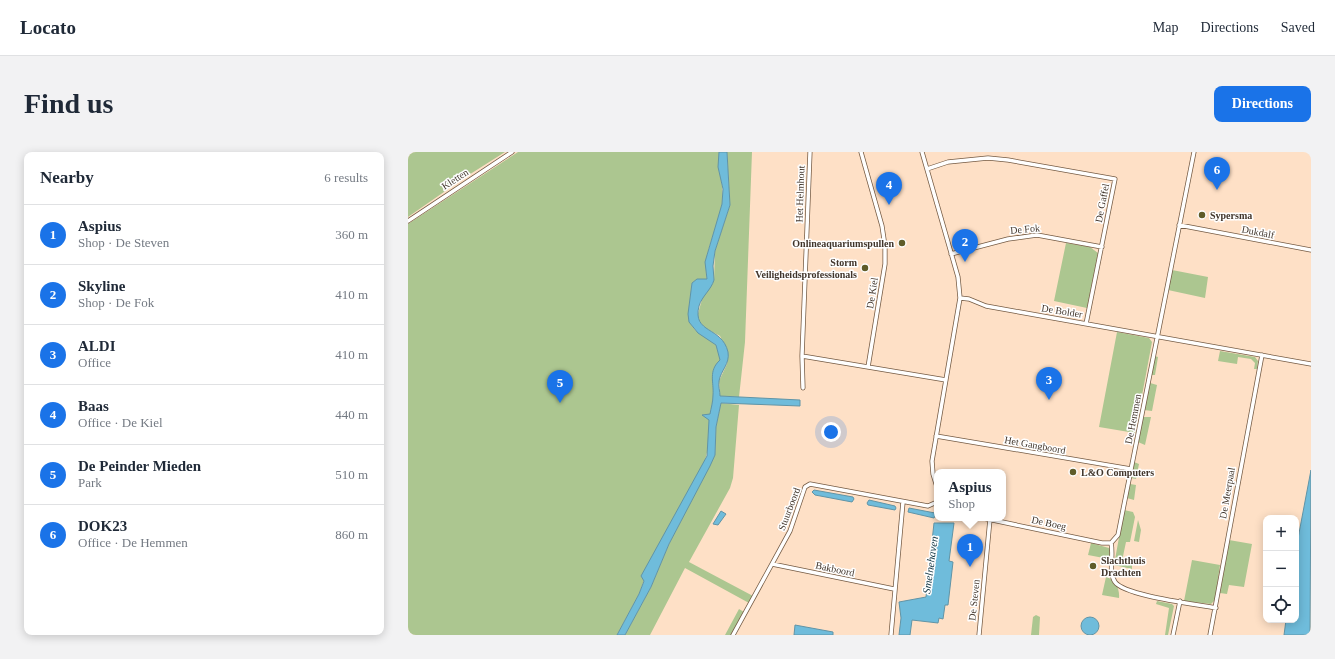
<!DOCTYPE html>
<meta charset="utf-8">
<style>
body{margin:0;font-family:Georgia,serif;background:#f2f2f3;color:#1f2937}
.controls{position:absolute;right:12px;bottom:12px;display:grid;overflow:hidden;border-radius:8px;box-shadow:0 2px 10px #0003}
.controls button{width:36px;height:36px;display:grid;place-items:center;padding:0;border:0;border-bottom:1px solid #e0e1e3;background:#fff;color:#1f2937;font:20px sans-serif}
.you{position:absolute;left:423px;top:280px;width:14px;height:14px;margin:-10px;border:3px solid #fff;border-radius:50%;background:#1a73e8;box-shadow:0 0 0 6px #1a73e833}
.badge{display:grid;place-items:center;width:26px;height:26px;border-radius:50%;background:#1a73e8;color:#fff;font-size:13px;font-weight:700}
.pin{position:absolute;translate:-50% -33px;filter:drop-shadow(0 1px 2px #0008)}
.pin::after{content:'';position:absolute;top:21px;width:14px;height:12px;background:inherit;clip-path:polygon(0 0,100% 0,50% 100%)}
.popup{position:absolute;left:526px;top:317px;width:72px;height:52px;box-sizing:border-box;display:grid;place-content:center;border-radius:8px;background:#fff;filter:drop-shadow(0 1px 3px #0005);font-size:13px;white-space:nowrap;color:#747a83}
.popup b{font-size:15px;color:#1f2937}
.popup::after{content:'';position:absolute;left:50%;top:100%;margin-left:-8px;border:8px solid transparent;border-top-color:#fff}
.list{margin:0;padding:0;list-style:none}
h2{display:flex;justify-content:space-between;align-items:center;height:52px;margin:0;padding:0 16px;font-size:17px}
h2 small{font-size:13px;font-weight:400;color:#747a83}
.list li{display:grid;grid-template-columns:26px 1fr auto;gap:12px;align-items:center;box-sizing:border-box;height:60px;padding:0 16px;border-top:1px solid #e0e1e3}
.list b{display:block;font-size:15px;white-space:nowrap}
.list p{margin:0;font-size:13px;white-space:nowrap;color:#747a83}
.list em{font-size:13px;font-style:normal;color:#747a83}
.icon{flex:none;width:22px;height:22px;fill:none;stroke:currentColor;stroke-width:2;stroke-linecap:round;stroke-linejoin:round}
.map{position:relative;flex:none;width:903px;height:483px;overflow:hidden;border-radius:8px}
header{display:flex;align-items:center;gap:24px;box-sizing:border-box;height:56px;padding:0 20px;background:#fff;border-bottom:1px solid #e0e1e3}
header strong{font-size:19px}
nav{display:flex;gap:22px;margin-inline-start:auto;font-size:14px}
.intro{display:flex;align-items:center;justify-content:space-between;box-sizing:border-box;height:96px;padding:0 24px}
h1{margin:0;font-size:28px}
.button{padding:10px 18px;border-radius:8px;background:#1a73e8;color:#fff;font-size:14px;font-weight:700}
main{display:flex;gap:24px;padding:0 24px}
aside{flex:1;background:#fff;border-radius:8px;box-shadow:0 2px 10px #0003}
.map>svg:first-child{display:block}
.green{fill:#acc690}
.water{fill:#6fbcdb;stroke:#6194a6}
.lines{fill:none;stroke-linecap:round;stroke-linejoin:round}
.minor-casing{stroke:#755b44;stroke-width:5}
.minor{stroke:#fff;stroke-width:3.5}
.poi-dot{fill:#5f5c29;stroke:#fff;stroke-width:1.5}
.labels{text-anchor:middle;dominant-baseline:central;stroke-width:3;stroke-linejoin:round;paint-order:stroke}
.street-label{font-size:10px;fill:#41352b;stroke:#fff}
.poi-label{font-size:10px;font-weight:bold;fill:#41352b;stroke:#fff;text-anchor:start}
.water-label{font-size:11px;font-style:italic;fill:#153946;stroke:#fff}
</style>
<header>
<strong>Locato</strong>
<nav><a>Map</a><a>Directions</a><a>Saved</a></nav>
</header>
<div class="intro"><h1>Find us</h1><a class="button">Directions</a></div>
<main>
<aside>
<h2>Nearby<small>6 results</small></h2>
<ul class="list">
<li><span class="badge">1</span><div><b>Aspius</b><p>Shop · De Steven</p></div><em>360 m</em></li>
<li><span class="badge">2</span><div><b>Skyline</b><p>Shop · De Fok</p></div><em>410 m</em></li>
<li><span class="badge">3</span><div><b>ALDI</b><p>Office</p></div><em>410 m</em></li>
<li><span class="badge">4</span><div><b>Baas</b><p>Office · De Kiel</p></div><em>440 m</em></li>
<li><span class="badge">5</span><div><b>De Peinder Mieden</b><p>Park</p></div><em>510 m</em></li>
<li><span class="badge">6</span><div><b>DOK23</b><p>Office · De Hemmen</p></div><em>860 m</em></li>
</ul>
</aside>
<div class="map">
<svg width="903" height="483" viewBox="0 0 903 483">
<rect width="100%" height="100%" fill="#fee0c6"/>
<path class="green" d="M0,0h97l-41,26 -56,39z
M110,0h201c0,18 5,35 3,52 -4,27 -20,46 -15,75h-9l-6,4c-1,5 0,10 -1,16 -4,32 1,28 25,46l5,15 -13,78v10l-4,17 -60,115 -5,14 -22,41h-209v-411z
M319,0h25l-7,190 -6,55 -19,-1 -1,-15 8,-17 1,-11 -8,-17 -15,-8 -7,-8 -1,-3 6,-21 11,-16 1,-29 15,-46z
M658,91l24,4 8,6 -11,55 -33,-7z
M764,118l36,7 -3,21 -37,-8z
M709,180l32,6 3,4 -17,91 -36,-6z
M812,199l35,6 3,4 -1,8h-3l1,-6 -4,-4 -13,-2 -1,7 -19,-3z
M747,204l3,1 -3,18h-4z
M742,231l7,2 -5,26 -8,-1z
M313,251l18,2 -6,73 -3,10 -41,74 64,34 -4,7 -64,-35 -35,67h-25l26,-48 18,-43 46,-89 1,-28z
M735,265h8l-6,28 -7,-3z
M726,310l5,2 -3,15 -5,-1z
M722,332l6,1 -2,15 -7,-2z
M716,358l9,2 2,5 -5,25h-4l-4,19 1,2 9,2v4l-18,-4z
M730,368l3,10 -2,12 -5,-1z
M821,388l23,4 -8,43 -15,-2 -2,9 -7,-1z
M683,391l18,5 2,4 -2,7 -21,-4z
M784,408l28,5 -5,35 -4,4 -27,-3z
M698,425c9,2 14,12 13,21l-17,-3z
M749,449l15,3 2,2 -6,29h-3l4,-27 -13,-4z
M331,457l5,3 -13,23h-6z
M628,463l4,2 -1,18h-8l2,-18z"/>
<path class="water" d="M311,0h8l3,53 -15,46 -2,15 1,14c-3,10 -12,16 -15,26 -7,28 23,20 29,46 2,12 -7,18 -9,29 -1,5 1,10 1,15l80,4v6l-79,-3 -5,24 -1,28 -5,11 -41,78 -18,43 -26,48h-8l22,-41 5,-13 -3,-5 66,-120 2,-36 -7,-5 8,-1c1,-6 3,-12 3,-19 1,-13 -5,-24 7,-35l-4,-15 -18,-12 -9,-11 -1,-8 4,-31 5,-4h10l-2,-17 17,-58 1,-15 -5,-22z
M903,318l-1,165h-26l2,-15h10v-71z
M406,338l39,7 1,2 -2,3 -37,-7 -3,-3z
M461,348l26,6 1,2 -1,2 -27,-5 -1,-2z
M501,356l26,5v3l-1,2 -26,-6z
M313,359l5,3 -8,11 -5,-1z
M526,371h20l-5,38 4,1 -5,43h-3l-2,14 -4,-1 -1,5 -26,-3 -2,15h-11l2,-17 -2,-16 27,-5z
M673 474a9 9 0 1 1 18 0a9 9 0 1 1-18 0Z
M387,473l38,7v3h-39z"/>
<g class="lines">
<defs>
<path id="minor" d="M453,0l21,74 3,20v18l-17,103
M514,0l36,125 2,21 9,1 17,7 325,58
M786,0l-76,383 -7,8c3,12 -3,29 4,39 10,14 81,22 101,26
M519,17l21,-7 40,-4 20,2 107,19 -29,145
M0,69l104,-69
M771,73l132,25
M543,102l57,-15 29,-4 65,12
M394,204l144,24
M395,236l-1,-32 8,-204
M528,284l195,33
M529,335l-4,-13 -1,-13 28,-163
M575,366l119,25h9
M364,412l122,25
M325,483l57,-104 15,-44 5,-3 118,22 9,-4
M483,483l12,-133
M571,483l11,-116
M765,483l7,-34
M802,483l52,-280"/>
</defs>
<use href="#minor" class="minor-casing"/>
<use href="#minor" class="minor"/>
</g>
<g class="poi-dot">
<circle cx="794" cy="63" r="4"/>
<circle cx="494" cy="91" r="4"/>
<circle cx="457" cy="116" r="4"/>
<circle cx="665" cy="320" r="4"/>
<circle cx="685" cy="414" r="4"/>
</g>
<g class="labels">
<g class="street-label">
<text transform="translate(47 27) rotate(-33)">Kletten</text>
<text transform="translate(392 42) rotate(-88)">Het Helmhout</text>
<text transform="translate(694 51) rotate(-79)">De Gaffel</text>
<text transform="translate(617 77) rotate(-5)">De Fok</text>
<text transform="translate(850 80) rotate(11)">Dukdalf</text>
<text transform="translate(464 141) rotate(-81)">De Kiel</text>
<text transform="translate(654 159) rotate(9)">De Bolder</text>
<text transform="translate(725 267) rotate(-79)">De Hemmen</text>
<text transform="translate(627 293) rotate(10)">Het Gangboord</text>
<text transform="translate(819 341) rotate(-80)">De Meerpaal</text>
<text transform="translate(381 357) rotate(-69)">Stuurboord</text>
<text transform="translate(641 371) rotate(12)">De Boeg</text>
<text transform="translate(427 417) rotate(12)">Bakboord</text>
<text transform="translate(566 448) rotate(-84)">De Steven</text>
</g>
<g class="poi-label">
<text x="802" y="63">Sypersma</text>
<text x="486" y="91" text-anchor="end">Onlineaquariumspullen</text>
<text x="449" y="110" text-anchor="end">Storm<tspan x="449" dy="12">Veiligheidsprofessionals</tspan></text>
<text x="673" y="320">L&amp;O Computers</text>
<text x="693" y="408">Slachthuis<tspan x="693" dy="12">Drachten</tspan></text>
</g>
<g class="water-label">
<text transform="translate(522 413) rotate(-82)">Smelnehaven</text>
</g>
</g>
</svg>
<div class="controls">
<button>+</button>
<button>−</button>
<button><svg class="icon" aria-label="locate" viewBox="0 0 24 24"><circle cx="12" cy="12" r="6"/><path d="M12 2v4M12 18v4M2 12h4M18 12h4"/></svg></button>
</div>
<div class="you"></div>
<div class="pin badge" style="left:562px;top:415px">1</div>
<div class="popup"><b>Aspius</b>Shop</div>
<div class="pin badge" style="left:557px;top:110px">2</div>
<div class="pin badge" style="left:641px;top:248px">3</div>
<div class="pin badge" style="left:481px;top:53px">4</div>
<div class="pin badge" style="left:152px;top:251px">5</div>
<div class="pin badge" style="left:809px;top:38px">6</div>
</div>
</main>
